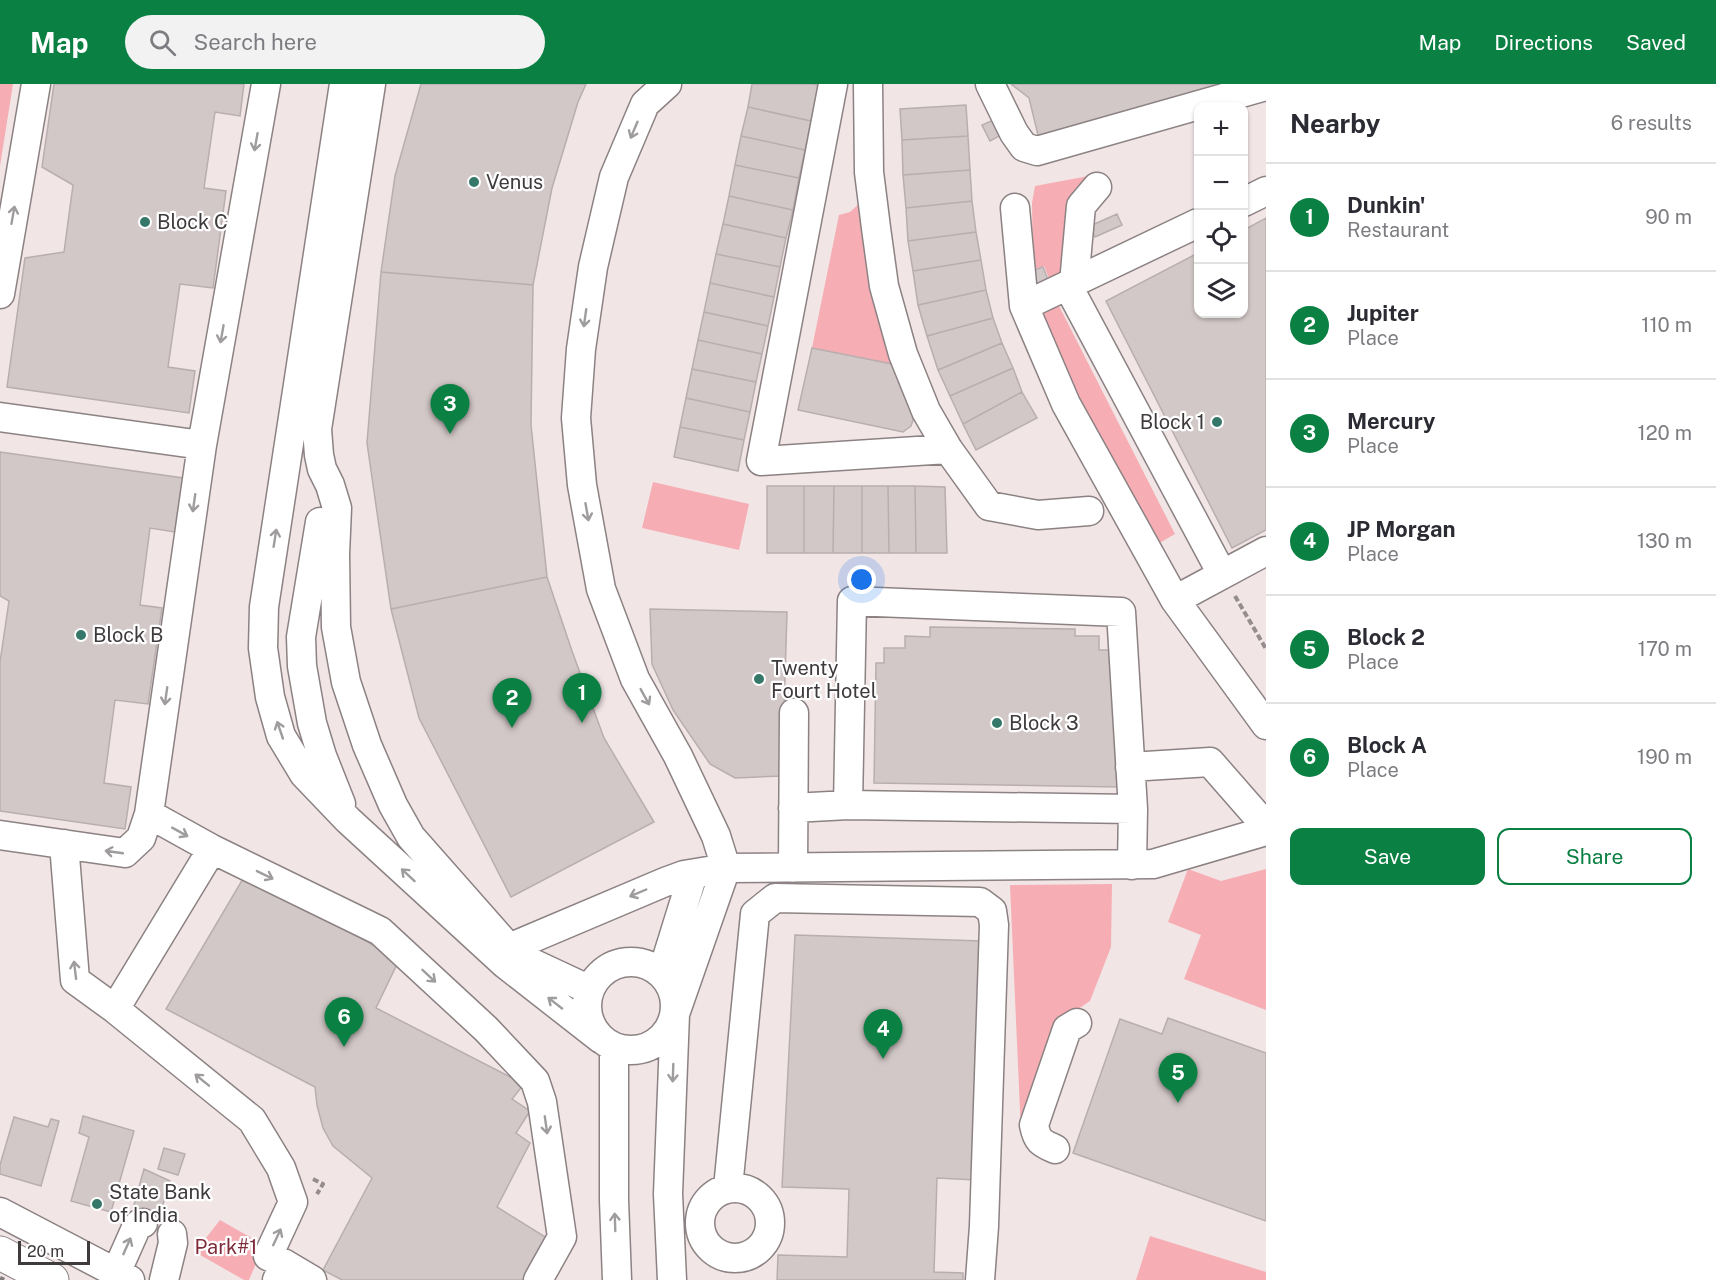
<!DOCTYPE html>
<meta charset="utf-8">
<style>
body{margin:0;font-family:"Public Sans",sans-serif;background:#f2f2f3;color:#2b2b33}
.controls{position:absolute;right:18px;top:18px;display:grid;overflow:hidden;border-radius:12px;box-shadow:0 2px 4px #0004}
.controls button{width:54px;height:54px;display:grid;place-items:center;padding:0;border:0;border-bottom:2px solid #e1e1e2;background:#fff;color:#2b2b33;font:30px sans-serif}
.scale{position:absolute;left:18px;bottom:15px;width:72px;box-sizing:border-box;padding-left:6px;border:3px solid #3f3a3b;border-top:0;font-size:16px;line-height:21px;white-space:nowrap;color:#3f3a3b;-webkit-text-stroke:4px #fff;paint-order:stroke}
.you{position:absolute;left:862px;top:496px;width:21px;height:21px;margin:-15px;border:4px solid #fff;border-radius:50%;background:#1a73e8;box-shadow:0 0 0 9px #1a73e833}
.badge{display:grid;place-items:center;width:39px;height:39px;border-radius:50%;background:#0b8043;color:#fff;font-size:20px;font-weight:700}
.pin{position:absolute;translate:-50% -50px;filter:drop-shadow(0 2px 3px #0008)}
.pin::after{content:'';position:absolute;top:32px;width:21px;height:18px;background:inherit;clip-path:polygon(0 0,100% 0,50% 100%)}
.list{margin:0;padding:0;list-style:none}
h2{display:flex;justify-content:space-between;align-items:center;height:78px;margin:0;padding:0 24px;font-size:26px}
h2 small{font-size:20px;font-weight:400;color:#7c7c81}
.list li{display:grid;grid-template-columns:39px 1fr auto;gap:18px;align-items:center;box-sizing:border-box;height:108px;padding:0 24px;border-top:2px solid #e1e1e2}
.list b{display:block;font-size:22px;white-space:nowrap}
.list p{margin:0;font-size:20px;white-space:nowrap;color:#7c7c81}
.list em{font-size:20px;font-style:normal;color:#7c7c81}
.actions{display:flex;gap:12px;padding:18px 24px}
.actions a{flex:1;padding:14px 0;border:2px solid #0b8043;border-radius:12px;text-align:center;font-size:21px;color:#0b8043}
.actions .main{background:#0b8043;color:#fff}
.icon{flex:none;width:33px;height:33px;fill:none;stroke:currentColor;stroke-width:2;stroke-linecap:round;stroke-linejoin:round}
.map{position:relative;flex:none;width:1266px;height:1196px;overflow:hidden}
header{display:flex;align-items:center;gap:36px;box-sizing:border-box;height:84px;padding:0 30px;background:#0b8043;color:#fff}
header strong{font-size:28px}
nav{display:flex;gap:33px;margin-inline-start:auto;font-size:21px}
.search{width:420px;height:54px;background:#f2f2f3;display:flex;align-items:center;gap:15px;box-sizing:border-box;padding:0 21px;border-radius:33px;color:#7c7c81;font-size:22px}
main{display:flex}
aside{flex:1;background:#fff}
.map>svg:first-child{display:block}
.green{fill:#f6aeb4}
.building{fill:#d3c8c8;stroke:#b9aeaf;stroke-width:1.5}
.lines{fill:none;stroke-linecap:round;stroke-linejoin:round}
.minor-casing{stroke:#8c8283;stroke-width:31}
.highway-casing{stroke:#8c8283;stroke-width:35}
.path{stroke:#958c8d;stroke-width:4;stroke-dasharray:6 3;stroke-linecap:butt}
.minor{stroke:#fff;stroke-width:28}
.highway{stroke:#fff;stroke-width:33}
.rail{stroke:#837c7d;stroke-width:4.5;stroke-dasharray:10 10;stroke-linecap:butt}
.oneway{stroke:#9f9c9d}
.poi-dot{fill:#357869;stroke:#fff;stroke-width:2}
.labels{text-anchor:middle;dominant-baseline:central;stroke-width:4.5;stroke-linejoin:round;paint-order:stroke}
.poi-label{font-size:20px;fill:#3f3a3b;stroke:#fff;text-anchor:start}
.park-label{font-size:20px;fill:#7f2c3a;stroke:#fff}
</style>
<header>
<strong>Map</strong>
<div class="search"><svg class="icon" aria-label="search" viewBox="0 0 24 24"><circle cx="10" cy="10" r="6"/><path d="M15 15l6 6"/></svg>Search here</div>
<nav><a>Map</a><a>Directions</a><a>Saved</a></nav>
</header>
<main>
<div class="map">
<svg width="1266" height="1196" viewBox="0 0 1266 1196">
<rect width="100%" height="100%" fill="#f1e5e6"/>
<path class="green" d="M0,0h13l-13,82z
M1094,91l-26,98 -18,8 -6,-15 -11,4 -1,-67 3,-17z
M861,118l36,163 -85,-17 27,-133 11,-3z
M1058,220l117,230 -19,11 -102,-184 -16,-43 8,-9z
M653,398l96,22 -10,46 -97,-22z
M1188,785l33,12 45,-12v141l-82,-31 17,-44 -33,-13z
M1112,800l-1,63 -21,54 -31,21 -38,111 -11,-248z
M220,1136l44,25 -15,35h-5l-49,-28z
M1150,1152l116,36v8h-130z"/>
<path class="building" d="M54,0h190l-4,32 -25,-4 -11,76 22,3 -13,97 -33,-4 -12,83 27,4 -6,42 -182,-26 18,-129 39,-6 9,-67 -31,-18z
M421,0h165l-8,18 -26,86 -19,97 -152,-13 14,-96z
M752,0h60l7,1 -8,36 -63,-14z
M1011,0h231l-203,55 -10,-41z
M966,21l2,31 -66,4 -2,-31z
M748,23l63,14 -6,29 -64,-14z
M998,34l7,15 -15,8 -8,-16z
M741,52l64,14 -6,28 -64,-13z
M968,52l2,34 -67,5 -1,-35z
M735,81l64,13 -6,32 -64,-14z
M970,86l2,31 -66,7 -3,-33z
M729,112l64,14 -7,28 -63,-14z
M972,117l4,31 -68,9 -2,-33z
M1117,130l5,11 -27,12 -5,-11z
M1266,134v312l-34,18 -126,-247 92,-48v61h46v-84z
M723,140l63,14 -6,29 -64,-13z
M976,148l5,28 -68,11 -5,-30z
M716,170l64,13 -6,30 -64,-14z
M981,176l5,30 -68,15 -5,-34z
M1043,183l6,15 -12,5 -5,-16z
M381,188l152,13 -2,140 16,152 -156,32 -24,-166z
M710,199l64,14 -6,29 -64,-14z
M986,206l7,28 -66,18 -9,-31z
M704,228l64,14 -6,28 -64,-14z
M993,234l9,25 -64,27 -11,-34z
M698,256l64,14 -6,28 -64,-13z
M1002,259l11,25 -63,28 -12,-26z
M812,264l85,17 17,52 -3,9 -8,6 -105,-22z
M1013,284l9,24 -59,32 -13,-28z
M692,285l64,13 -6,30 -64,-14z
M1022,308l15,26 -61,32 -13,-26z
M686,314l64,14 -6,28 -64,-13z
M680,343l64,13 -6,31 -64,-14z
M0,368l183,26 -8,54 -25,-4 -10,77 22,3 -14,96 -33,-4 -11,83 27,4 -6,42 -125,-18v-149l9,-61 -9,-5z
M767,402h37v67h-37z
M804,402h30l-1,67h-29z
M834,402h28v67h-29z
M862,402h26l1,67h-27z
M888,402h27l1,67h-27z
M915,402l30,1 2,66h-31z
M547,493l25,74 32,87 50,84 -143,75 -92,-179 -28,-109z
M650,525l137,3 -5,164 -47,2 -25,-14 -37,-54 -21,-46z
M930,543l145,2v7h24v14h15l6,137 -246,-4 2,-120h8v-15h21v-12l25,1z
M247,788l152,88 -23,48 148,76 -12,15 18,12 -14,22 14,10 -33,64 50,31 -24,42h-181l-19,-10 49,-92 -39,-32 -10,-18 -6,-23 -2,-18 -149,-78z
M795,851l187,6 -7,239 -38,-2 -3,94 29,1v7h-186l1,-25 69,2 2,-68 -67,-2z
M1168,934l98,35v168l-193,-68 47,-134 42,15z
M83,1032l51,15 -23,81 -40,-11 18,-64 -10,-4z
M14,1033l34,10 3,-8 8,2 -18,65 -41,-12v-9z
M164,1064l21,6 -7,21 -20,-6z
M144,1085l26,12 -12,40 -25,-13z"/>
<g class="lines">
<defs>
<path id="minor" d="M344,0l-80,523 -1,41 7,49 11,39 23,38 44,46 157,144 96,75
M371,0l-54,345 2,26 3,14 8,16 7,23 -2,46 1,73 10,55 21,63 26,60 18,32 98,111 21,14 60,28
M667,0l-22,20 -31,73 -21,90 -12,82 -5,69 6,67 19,104 34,90 43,77 38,80 10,32 -51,146 -7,180 4,86
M833,0l-72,377 187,-12
M868,0l1,88 7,56 8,58 19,68 23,57 22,38 41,57 49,9 51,-4
M990,0l24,49 10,14 13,4 229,-65
M1244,118l22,-11
M1015,124l9,98 42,98 109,196 91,125
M1074,199l7,-77 16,-19
M1068,202l154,288
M0,210l36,-210
M1024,222l174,-83
M0,333l202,28
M320,438l-19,115 1,29 10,57 10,33 19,48
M1175,516l91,-49
M1130,683l80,-5 56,64
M793,724l55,-3 4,-204 269,11 12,197 -285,-4
M149,730l63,35 168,82 106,98 49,52 7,21 20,135 -24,43
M0,751l125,18 16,-15 8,-24 53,-369 64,-361
M64,760l11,136 40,29 137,111 29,48 12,34 -25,54 17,8 -8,16
M1132,781l1,-56
M793,784l1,-155
M497,872l12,-8 156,-66 19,-7 42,-7 427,-4 113,-33
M587 922a44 44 0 1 1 88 0a44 44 0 1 1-88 0Z
M662,890l31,-100
M115,925l97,-160
M614,963v153l3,80
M1055,1065c-14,-6 -18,-8 -21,-24l33,-96 10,-6
M700 1139a35 35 0 1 1 70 0a35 35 0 1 1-70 0Z
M728,1104l27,-274 20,-16 205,4 12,9 2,14 -10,301 -4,54
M0,1128l130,68
M285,1180l27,16
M116,1189l20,-45 3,-4 4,-1
M164,1196l9,-37 -1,-9"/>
<path id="highway" d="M0,1169l52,27"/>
</defs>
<use href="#minor" class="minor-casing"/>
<use href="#highway" class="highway-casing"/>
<path class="path" d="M1235,512l31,53
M313,1095l10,5 -6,10"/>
<use href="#minor" class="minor"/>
<use href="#highway" class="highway"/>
<path class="rail" d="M0,1194l4,2"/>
</g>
<defs><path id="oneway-shaft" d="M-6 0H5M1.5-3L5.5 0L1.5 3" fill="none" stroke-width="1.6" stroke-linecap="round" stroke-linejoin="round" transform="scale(1.5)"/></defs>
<g class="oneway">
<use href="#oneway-shaft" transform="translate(634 46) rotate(113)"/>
<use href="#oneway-shaft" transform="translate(256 58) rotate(100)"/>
<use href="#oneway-shaft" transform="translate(13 131) rotate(-80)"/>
<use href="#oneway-shaft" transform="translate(585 234) rotate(98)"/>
<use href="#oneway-shaft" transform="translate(222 250) rotate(100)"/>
<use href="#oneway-shaft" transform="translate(194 419) rotate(98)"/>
<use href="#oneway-shaft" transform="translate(587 428) rotate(80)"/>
<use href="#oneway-shaft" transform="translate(275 454) rotate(-81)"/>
<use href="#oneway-shaft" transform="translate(166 612) rotate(98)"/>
<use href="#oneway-shaft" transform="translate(645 613) rotate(61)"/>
<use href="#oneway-shaft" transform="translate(280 646) rotate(-109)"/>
<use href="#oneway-shaft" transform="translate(180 748) rotate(29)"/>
<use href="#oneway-shaft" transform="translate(114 768) rotate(-172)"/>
<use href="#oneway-shaft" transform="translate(265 791) rotate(26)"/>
<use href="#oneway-shaft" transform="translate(408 791) rotate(-137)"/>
<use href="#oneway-shaft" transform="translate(638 809) rotate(157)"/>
<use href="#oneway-shaft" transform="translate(75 886) rotate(-97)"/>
<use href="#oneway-shaft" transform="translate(429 892) rotate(43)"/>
<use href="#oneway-shaft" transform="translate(555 919) rotate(-142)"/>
<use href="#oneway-shaft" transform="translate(673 989) rotate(92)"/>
<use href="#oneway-shaft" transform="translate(202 996) rotate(-141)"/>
<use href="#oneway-shaft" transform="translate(546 1041) rotate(82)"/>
<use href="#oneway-shaft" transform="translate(615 1138) rotate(-92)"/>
<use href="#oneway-shaft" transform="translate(277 1153) rotate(-65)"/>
<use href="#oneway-shaft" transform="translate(127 1162) rotate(-66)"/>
</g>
<g class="poi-dot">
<circle cx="474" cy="98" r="6"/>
<circle cx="145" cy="138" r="6"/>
<circle cx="1217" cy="338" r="6"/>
<circle cx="81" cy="551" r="6"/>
<circle cx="759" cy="595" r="6"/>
<circle cx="997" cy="639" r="6"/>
<circle cx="97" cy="1120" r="6"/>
</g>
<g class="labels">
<g class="poi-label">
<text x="486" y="98">Venus</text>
<text x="157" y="138">Block C</text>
<text x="1205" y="338" text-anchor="end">Block 1</text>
<text x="93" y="551">Block B</text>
<text x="771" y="584">Twenty<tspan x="771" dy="23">Fourt Hotel</tspan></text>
<text x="1009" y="639">Block 3</text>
<text x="109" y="1108">State Bank<tspan x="109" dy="23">of India</tspan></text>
</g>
<g class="park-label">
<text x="226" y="1163">Park#1</text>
</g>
</g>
</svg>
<div class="controls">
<button>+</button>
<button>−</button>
<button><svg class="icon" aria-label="locate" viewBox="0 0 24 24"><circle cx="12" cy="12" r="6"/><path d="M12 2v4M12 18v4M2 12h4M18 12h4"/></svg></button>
<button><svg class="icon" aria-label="layers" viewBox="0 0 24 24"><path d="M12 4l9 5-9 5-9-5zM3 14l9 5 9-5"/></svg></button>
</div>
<div class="scale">20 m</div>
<div class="you"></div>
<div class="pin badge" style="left:582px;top:639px">1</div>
<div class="pin badge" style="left:512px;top:644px">2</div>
<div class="pin badge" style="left:450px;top:350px">3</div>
<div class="pin badge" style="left:883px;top:975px">4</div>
<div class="pin badge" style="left:1178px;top:1019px">5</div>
<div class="pin badge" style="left:344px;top:963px">6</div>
</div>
<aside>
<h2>Nearby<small>6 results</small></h2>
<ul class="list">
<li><span class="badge">1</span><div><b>Dunkin'</b><p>Restaurant</p></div><em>90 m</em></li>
<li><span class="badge">2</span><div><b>Jupiter</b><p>Place</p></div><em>110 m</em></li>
<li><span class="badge">3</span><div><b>Mercury</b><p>Place</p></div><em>120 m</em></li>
<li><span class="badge">4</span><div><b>JP Morgan</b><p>Place</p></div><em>130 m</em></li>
<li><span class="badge">5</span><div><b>Block 2</b><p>Place</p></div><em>170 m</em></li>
<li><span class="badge">6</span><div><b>Block A</b><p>Place</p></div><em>190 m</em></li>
</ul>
<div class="actions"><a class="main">Save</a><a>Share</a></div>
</aside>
</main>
